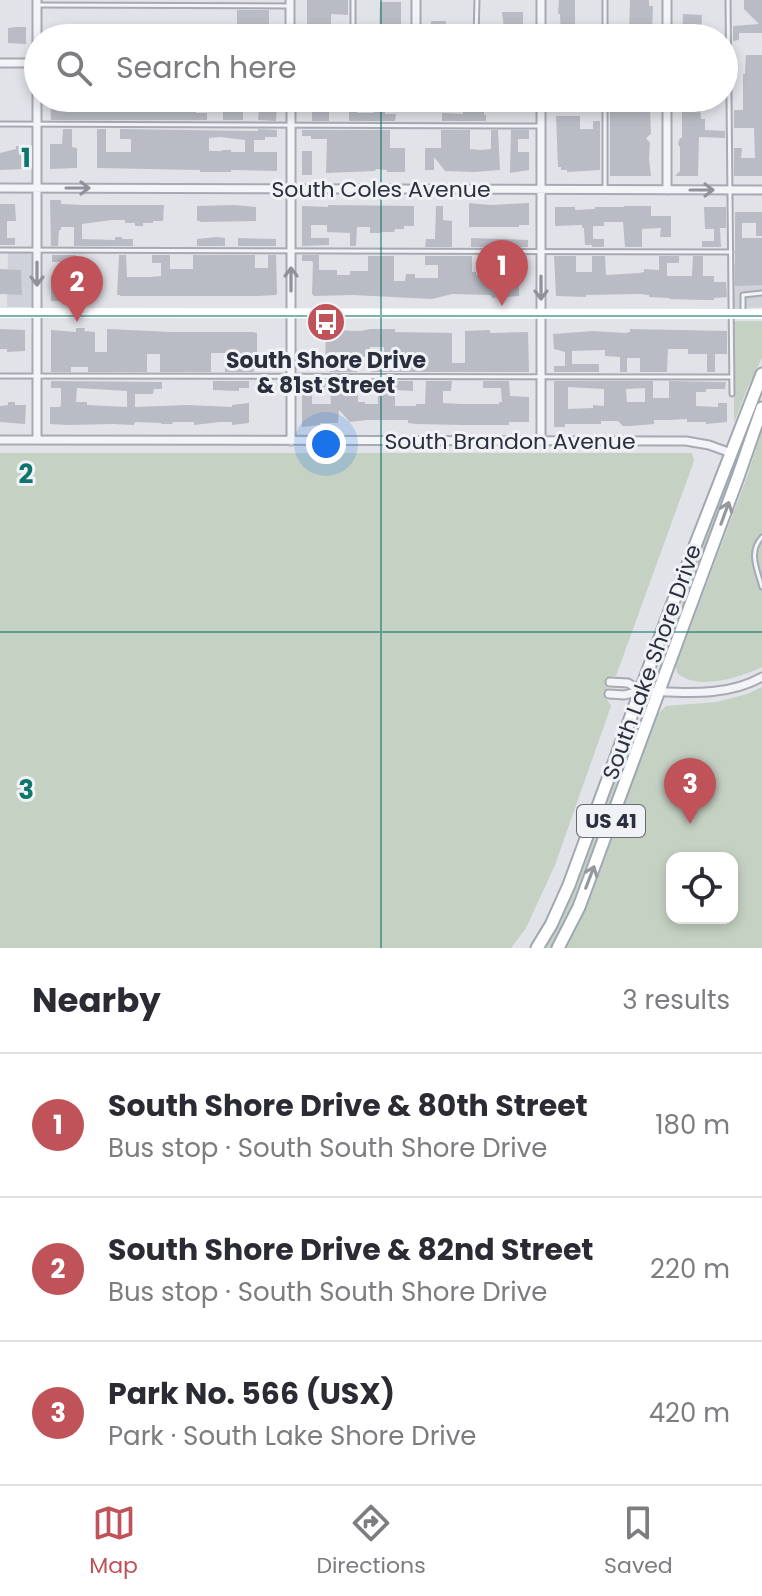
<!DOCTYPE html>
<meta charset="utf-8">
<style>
body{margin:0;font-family:Poppins,sans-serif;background:#f7f7f7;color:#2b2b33}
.controls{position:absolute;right:24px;bottom:24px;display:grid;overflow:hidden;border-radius:16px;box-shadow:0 4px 12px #0003}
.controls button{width:72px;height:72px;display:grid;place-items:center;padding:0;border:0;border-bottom:2px solid #e1e1e2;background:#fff;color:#2b2b33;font:40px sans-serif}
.you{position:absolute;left:326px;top:444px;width:28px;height:28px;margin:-20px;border:6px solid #fff;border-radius:50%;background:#1a73e8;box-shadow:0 0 0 12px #1a73e833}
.badge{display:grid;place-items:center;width:52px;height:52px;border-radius:50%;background:#c0535a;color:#fff;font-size:26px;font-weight:700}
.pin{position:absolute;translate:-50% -66px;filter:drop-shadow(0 2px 4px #0008)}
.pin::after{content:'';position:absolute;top:42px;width:28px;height:24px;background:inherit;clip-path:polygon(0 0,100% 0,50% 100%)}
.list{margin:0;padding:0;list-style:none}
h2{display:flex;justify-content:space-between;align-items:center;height:104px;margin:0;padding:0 32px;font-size:34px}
h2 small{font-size:26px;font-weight:400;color:#7c7c81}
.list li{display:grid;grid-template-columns:52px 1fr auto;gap:24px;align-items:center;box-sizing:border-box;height:144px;padding:0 32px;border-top:2px solid #e1e1e2}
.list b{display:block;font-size:30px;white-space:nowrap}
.list p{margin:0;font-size:26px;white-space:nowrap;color:#7c7c81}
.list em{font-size:26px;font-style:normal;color:#7c7c81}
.icon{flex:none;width:44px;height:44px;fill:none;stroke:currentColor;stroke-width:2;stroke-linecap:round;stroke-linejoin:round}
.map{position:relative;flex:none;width:762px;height:948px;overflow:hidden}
.search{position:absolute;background:#fff;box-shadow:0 4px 12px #0003;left:24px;right:24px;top:24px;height:88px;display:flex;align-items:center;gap:20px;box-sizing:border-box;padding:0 28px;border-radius:44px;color:#7c7c81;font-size:30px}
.sheet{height:536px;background:#fff}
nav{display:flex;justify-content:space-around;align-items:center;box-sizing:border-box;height:112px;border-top:2px solid #e1e1e2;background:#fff;font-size:22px;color:#7c7c81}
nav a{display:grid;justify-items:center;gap:4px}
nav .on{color:#c0535a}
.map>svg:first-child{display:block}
.built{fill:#cfd2da}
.green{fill:#c5d1c3;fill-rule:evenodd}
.building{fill:#b9bcc4;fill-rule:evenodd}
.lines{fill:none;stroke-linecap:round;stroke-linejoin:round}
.lane-casing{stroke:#a7aab2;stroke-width:7}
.street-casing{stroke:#a7aab2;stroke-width:11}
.primary-casing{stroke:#a1a7b2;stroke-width:15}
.lane{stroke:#f3f4f7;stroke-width:3}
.street{stroke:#f3f4f7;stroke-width:7}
.secondary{stroke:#fff;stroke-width:10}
.primary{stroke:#fff;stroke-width:11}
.oneway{stroke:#8f929a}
.oneway2{stroke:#95989e}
.grid{fill:none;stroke:#0f766e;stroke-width:2;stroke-opacity:0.55}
.labels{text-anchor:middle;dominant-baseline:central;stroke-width:6;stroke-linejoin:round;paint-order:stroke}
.shield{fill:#f0f2f6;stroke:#666a75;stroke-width:2}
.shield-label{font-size:20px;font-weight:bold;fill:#2b303e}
.street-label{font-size:22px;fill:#2b303e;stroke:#f0f2f6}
.poi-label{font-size:22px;font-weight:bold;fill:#2b303e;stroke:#f0f2f6}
.grid-label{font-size:26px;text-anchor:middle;font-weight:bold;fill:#0f766e;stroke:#f0f2f6;stroke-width:6;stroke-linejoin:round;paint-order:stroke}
</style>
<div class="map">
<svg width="762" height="948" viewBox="0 0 762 948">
<rect width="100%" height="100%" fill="#e1e3e8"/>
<path class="built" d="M8,250h26l-1,57h-26z
M731,264h31v43l-31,2z"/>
<path class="green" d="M734,321h28v37l-15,31 -13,34z
M762,430v237c-23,11 -64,24 -85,6l-1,-7 72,-192z
M0,453h692l2,8 -78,215 -7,1 -3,21 5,8 -56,159 -29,63 -15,20h-511z
M734,456l3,1 -8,31 -51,138 -2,-1 16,-58z
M762,687v261h-196l21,-43 71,-191 8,-8 51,-4 30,-8zM672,858h60v60h-60z
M625,745l3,1c-22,68 -38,141 -76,202h-9l22,-41z"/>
<path class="building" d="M307,0h41v15l-17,-1v15h-3v9h-24v-7h3z
M559,0h16v30h2v8h-16l-1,-24h-2z
M630,0h19v6h4l-1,27h-23z
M744,0h18v33h-23v7l-6,1v-15l26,-2 -15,-15z
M380,2h21v36h-22z
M237,10h32v21h3v7h-97v-14h10v6l52,1z
M502,12h21v16h-5v3l-14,-3z
M683,14l19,1 -1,23h-19z
M431,21h15v10h6v7h-21z
M17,27h9v17l-18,-1v-15z
M746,55h16v121h-28v-28h8l-1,10h14l-1,-30h-20v-18h9v-36h2z
M50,98h22v13l55,1 1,-14h68v15h11v7h-156z
M223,98h54l-1,23 -18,-1 1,-11 -16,-1v12h-20z
M312,98h45v15h17v-15h11v16h11l-1,7h-46v-15l-20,-1v16h-17z
M630,98h11l9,10 1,26 -5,4 4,5 -1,16 2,17h-41v-71l20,-1z
M682,106h18l1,13h4v11l20,1v7l-26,-1 -1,39h-23l5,-5v-24l-2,-3 2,-6h2z
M463,112h21v3h2v6h-44v-8l21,1z
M556,116h24v13h13v-8h7v49l-33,2v-2h-6v-3h-3z
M63,129h9v18l5,1v20l-27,1v-25h12z
M97,129h9v23h25v-13h-11v-10l138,2v-2l19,1v7h-12v3h-11v12h23v19l-46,-1v2h-31v-2l-103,-2zM220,137l25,3v12h-14v-2h-9v1h-13v-13z
M302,130h88v18h15v24h-18v-2l-11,-1 -1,2 -49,2 1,-34h-16v-3h-9z
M441,130h29v19l11,1 10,-1v-19h7l2,40 -26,2 -29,-1 -11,-14v13h-9v-22h16z
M511,130h18v9h-11v13h11v18l-19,3z
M16,146h9v23l-25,1v-17l16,-4z
M302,151h10v24h-10z
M50,200h11v4l21,1h82l-1,16h-10v2h-10v3h-8v-3h-10v-3h-13l-30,4v15l33,1v-3h7v2h11v7h-59v-19h-13v3h-2l-1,16h-7z
M469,203l21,2 39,-2v22h-10v2h-50z
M0,204h15l1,17h-9v17h8v7h-15z
M235,205l21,2v14l-56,1v-1h-3v-15z
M328,205l86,1v20h-10v3h-9l-1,3h-13v1h-11v-6h-13l-1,19h-6v-13l-23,-1v-7h-16v13h18v7l-27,1v-40l26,1z
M436,206h7v14l9,1v26h-27l1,-8h9z
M624,206h27v10h20v21h-11l1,-9 -19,1v18h-17l-2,-25h-19v4h-11v13h11v8h-12v-2h-7l-1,-17h-2v-3l-27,1v-19h20v3l20,-1v-2h29z
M704,207h22v21h-6l1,19h-19v-6h12v-12h-9z
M735,212h27v24h-6v-13h-14v15h20v47l-27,1z
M217,237l8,1v8h-28v-7z
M238,238l38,1v7h-38z
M471,238l57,2v7h-57z
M52,255h24v18h2v6l19,1v18h-37v3h-9v-25h18v-14h-17z
M119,255h7l1,22h23l11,-1v-13h-9v-8h18v14h23v-14h62v13h13v-13h8l1,38 -1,2 -19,1h-137v-1h-3z
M302,255h17v15h18v5h13v-4h18v-15h26v25h11l1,-7h9v4h23v-13h-13v-9h47v16h4v3l13,1v-14h-3v-6h41v7h-8v33l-26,2 -3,-3 -38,-1 -20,5 -79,-4 -39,1 -2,-2 1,-31 -1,-2h-10z
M554,256h22v16h16v-16h13l1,19 33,-2 5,-1v-3l15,1v-14h20v7h-12v13h25l1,-20h10v20h11v6h12l1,15 -13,1v2h-9l-36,-1v-1l-20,-1v-2l-10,-1 -53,1v2l-30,-1z
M0,269l21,1 1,25 -22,-1z
M76,328h9l-1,3 11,1v20h12v-23l65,3h81l4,1v19h-4l1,20h-29l1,-19h-15v19h-51v-18h-13v18h-59v-5h-17v5h-20v-42l25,2z
M0,329l25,1v21l-18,1v-3h-7z
M371,329h24v3l57,1v30h13v-32l25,-1v3l38,-1 1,40h-158l1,-6h12v-19h-14v10h-13v15h-27v-5h19v-14l-13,-1v14l-11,-1 1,-35 34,1z
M630,329l97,2v23h-12v18h-8v-18h-19v-5h-20l-1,23h-27v-14h-13v14h-7v-15l-15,-1v-6l-33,1v13h27v8h-45v-6h11v-14l-11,-3 -1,-15 40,-3 32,2 5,-1z
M51,381l111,1v7h-8l-1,5h-18v13l52,-2 45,2v-2l17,-2v20l-17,2v-3h-12l-26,3v-3h-21l-1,2h-11v-1l-26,-1 -1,3 -22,-1 -44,1 -18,-1v-17h10l1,-3v-16h-10zM77,388l50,3v16l-40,-2v-3h-11z
M213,381h36v7h-10v3l-26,-1z
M302,381h111v10l-18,-1v16h21v-2h9l1,-23h26l-1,10h-8v12l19,1h37v-2h3l-1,-14h-18v-7h26l1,15 19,1v25h-20v3h-47l-46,-1 -8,-1v-3h-42l-16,2 -11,-12 -1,13h-18v2l-18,2zM312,389l18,1 1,14h-19zM358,389h20v15h-13v-2h-7z
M554,381h99v17h16v-17l57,1 -1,7h-19v3h-10v14l22,1v-4h9v19l-21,2v-2h-19v-3l-19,1h-14v4l-23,2h-8l-5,-5h-17v3h-36v3h-11zM568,387l36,2v17l-11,-1v3l-25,1zM645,388v14h-18l-1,-13z
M8,402h7v3h11l-1,19 -25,-2v-16l8,-1z"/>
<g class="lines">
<defs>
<path id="lane" d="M353,0v38
M605,0v38
M728,0l4,394
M37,5l252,1
M476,38l1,-38
M605,98v91
M0,124l540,2
M0,250l731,2
M743,311v-16l19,-2
M0,376l732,1
M762,537c-14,15 -5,32 0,50"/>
<path id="street" d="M37,0v440
M290,0v38
M416,0v38
M541,0v38
M667,0v38
M0,63h38
M291,98v343
M541,98v343
M667,98v92
M0,188l762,2
M0,440l686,1 23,4 22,8
M641,691c41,1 84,7 121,-14
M609,694l15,1 17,-4 -13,-8 -18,-1"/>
<path id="primary" d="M537,948l14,-23 18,-40 103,-280 90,-231
M558,948l21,-41 159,-430 24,-69"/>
</defs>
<use href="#lane" class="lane-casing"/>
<use href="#street" class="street-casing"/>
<use href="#primary" class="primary-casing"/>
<use href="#lane" class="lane"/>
<use href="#street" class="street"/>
<path class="secondary" d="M0,313l762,1"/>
<use href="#primary" class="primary"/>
</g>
<defs><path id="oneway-shaft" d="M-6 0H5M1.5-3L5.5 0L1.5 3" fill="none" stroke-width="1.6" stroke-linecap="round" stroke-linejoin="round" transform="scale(2)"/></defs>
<g class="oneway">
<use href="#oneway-shaft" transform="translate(78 188)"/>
<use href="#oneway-shaft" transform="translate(702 190)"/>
<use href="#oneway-shaft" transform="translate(37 274) rotate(90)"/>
<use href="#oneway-shaft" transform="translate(291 279) rotate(-90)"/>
<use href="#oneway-shaft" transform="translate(541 288) rotate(90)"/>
</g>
<g class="oneway2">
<use href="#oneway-shaft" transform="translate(725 513) rotate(-70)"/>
<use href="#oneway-shaft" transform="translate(590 877) rotate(-69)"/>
</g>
<path class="grid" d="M381,0v38M381,98v850M0,316h762M0,632h762"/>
<defs>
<symbol id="bus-disc" viewBox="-11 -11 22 22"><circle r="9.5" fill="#c0535a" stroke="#f0f2f6"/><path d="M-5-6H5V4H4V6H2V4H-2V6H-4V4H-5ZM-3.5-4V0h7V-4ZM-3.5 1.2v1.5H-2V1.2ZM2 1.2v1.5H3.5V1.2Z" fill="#fff"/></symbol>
</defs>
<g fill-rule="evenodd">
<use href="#bus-disc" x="304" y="300" width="44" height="44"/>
</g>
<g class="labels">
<rect class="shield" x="577" y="805" width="68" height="32" rx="6"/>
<g class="shield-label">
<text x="611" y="821">US 41</text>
</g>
<g class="street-label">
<text x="381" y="189">South Coles Avenue</text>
<text x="510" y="441">South Brandon Avenue</text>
<text transform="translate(652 662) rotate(-70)">South Lake Shore Drive</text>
</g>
<g class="poi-label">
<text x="326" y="360">South Shore Drive<tspan x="326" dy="25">&amp; 81st Street</tspan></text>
</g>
</g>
<g class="grid-label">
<text x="26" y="167">1</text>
<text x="26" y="483">2</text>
<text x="26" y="799">3</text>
</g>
</svg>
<div class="controls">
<button><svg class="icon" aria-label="locate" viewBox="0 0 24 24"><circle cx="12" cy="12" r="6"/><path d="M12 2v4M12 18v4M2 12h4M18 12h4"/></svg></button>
</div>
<div class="you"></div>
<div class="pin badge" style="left:502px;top:306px">1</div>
<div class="pin badge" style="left:77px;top:322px">2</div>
<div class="pin badge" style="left:690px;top:824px">3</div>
<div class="search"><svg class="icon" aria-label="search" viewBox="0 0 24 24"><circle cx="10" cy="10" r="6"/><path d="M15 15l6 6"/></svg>Search here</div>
</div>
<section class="sheet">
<h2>Nearby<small>3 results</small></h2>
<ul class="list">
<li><span class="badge">1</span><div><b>South Shore Drive &amp; 80th Street</b><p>Bus stop · South South Shore Drive</p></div><em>180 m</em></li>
<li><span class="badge">2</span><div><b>South Shore Drive &amp; 82nd Street</b><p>Bus stop · South South Shore Drive</p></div><em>220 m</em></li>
<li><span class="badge">3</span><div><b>Park No. 566 (USX)</b><p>Park · South Lake Shore Drive</p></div><em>420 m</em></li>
</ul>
</section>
<nav>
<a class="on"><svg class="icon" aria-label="map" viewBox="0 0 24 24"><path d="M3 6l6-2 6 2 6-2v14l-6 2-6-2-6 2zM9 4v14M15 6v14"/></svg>Map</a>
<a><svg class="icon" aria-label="directions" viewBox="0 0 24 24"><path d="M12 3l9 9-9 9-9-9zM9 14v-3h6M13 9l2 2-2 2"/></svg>Directions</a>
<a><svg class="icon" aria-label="saved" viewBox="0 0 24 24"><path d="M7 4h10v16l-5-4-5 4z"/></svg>Saved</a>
</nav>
